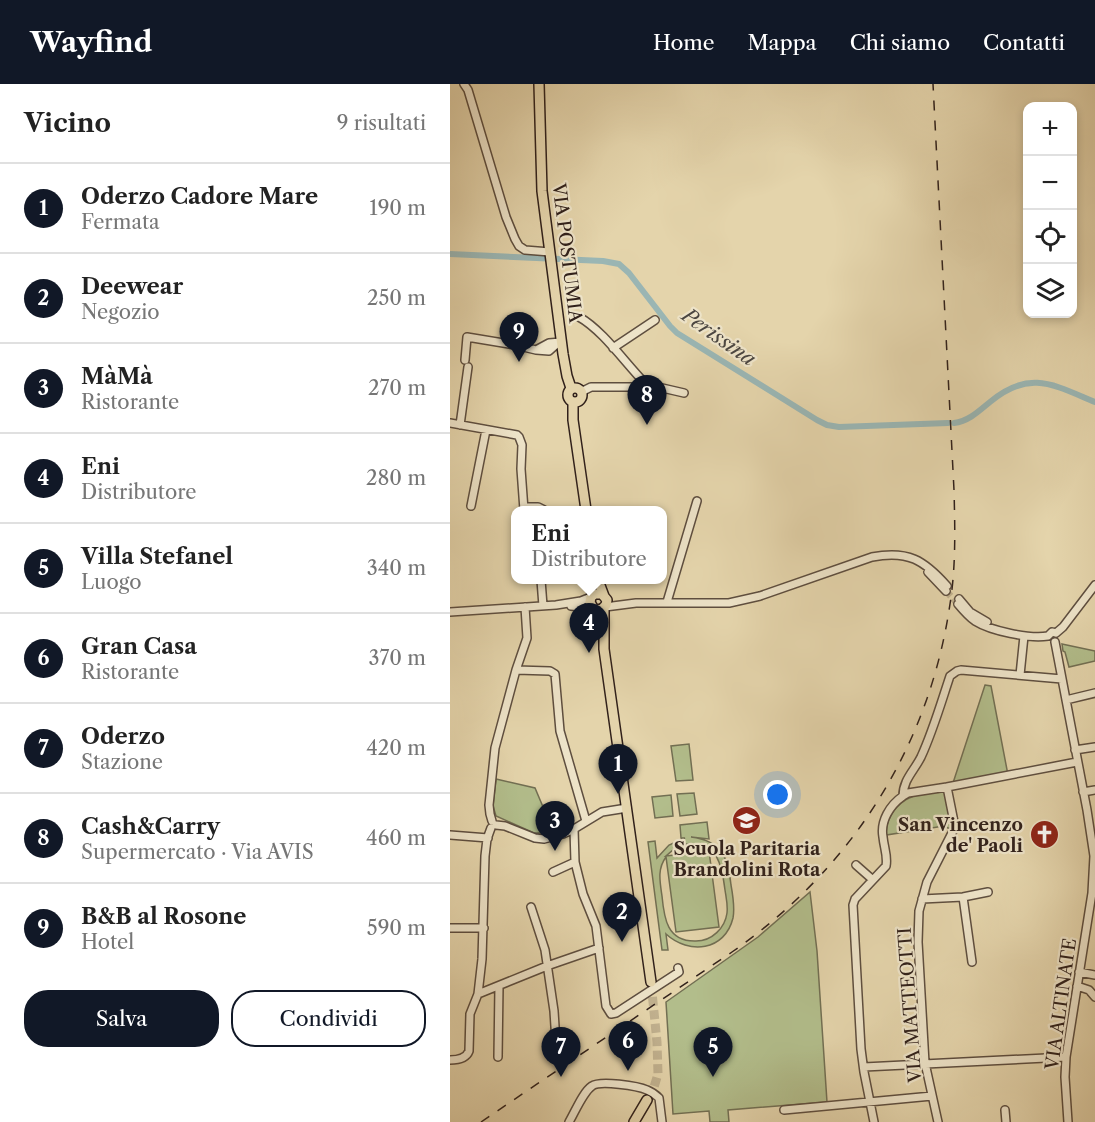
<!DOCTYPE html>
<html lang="it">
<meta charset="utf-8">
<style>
body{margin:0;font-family:"Libre Caslon Text",serif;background:#f2f2f2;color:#222}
.controls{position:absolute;right:18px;top:18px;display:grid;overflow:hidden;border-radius:12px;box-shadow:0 3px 9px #0003}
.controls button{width:54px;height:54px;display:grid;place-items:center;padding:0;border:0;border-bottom:2px solid #e0e0e0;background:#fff;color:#222;font:30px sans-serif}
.you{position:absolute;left:328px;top:711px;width:21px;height:21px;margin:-15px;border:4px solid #fff;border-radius:50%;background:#1a73e8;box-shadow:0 0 0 9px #1a73e833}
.badge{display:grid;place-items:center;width:39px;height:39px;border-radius:50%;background:#111827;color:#fff;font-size:20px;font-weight:700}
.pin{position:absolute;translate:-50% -50px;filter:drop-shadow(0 2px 3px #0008)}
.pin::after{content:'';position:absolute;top:32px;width:21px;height:18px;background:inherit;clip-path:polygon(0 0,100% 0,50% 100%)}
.popup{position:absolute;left:61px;top:422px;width:156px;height:78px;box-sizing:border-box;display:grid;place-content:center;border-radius:12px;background:#fff;filter:drop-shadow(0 2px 4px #0005);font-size:20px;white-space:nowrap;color:#767676}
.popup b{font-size:22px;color:#222}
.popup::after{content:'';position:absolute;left:50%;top:100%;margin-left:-12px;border:12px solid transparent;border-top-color:#fff}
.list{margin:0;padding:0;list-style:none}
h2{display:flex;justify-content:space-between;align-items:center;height:78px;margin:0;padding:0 24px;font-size:26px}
h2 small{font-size:20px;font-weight:400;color:#767676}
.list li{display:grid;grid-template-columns:39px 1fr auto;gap:18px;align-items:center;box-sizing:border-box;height:90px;padding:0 24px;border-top:2px solid #e0e0e0}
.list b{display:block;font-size:22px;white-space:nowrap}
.list p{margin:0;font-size:20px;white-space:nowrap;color:#767676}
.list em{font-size:20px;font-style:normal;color:#767676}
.actions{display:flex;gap:12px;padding:18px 24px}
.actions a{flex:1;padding:14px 0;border:2px solid #111827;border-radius:24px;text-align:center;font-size:21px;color:#111827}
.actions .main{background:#111827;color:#fff}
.icon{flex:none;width:33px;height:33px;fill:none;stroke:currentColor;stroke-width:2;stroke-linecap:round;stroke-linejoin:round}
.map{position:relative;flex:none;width:645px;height:1038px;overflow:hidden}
header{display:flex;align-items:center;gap:36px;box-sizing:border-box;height:84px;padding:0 30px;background:#111827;color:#fff}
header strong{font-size:28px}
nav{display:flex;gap:33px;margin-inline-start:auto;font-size:21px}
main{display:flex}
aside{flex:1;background:#fff}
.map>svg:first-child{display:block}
.green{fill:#b2bd8b;stroke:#726f53;stroke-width:1.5;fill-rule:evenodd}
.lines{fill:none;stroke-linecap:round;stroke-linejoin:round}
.canal{stroke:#9ab6b4;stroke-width:6}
.minor-tunnel{stroke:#c0b08e;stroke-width:7;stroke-dasharray:7 3.5;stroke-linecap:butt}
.major-tunnel{stroke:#c0b08e;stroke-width:9;stroke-dasharray:9 4.5;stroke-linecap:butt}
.minor-casing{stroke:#5e4e3f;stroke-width:10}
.major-casing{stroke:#31211b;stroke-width:12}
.minor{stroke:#ede3c8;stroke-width:7}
.major{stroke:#e4d4ab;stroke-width:9}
.rail{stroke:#31211b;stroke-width:1.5;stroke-dasharray:10 10;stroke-linecap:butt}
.labels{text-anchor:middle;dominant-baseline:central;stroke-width:4.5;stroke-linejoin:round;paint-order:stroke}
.street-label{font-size:18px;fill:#31211b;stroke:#ede3c8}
.poi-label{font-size:18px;font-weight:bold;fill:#31211b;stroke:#ede3c8;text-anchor:end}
.water-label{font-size:20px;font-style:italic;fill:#4b4641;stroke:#ede3c8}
</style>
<header>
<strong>Wayfind</strong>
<nav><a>Home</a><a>Mappa</a><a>Chi siamo</a><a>Contatti</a></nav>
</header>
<main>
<aside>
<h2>Vicino<small>9 risultati</small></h2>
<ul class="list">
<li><span class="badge">1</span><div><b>Oderzo Cadore Mare</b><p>Fermata</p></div><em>190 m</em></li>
<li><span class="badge">2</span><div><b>Deewear</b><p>Negozio</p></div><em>250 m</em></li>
<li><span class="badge">3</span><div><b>MàMà</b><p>Ristorante</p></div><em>270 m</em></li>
<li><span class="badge">4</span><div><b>Eni</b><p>Distributore</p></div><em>280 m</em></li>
<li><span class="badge">5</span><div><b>Villa Stefanel</b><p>Luogo</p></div><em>340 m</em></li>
<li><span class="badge">6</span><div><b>Gran Casa</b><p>Ristorante</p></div><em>370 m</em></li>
<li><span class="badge">7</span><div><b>Oderzo</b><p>Stazione</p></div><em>420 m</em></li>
<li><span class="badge">8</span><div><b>Cash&amp;Carry</b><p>Supermercato · Via AVIS</p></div><em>460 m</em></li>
<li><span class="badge">9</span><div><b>B&amp;B al Rosone</b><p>Hotel</p></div><em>590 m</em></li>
</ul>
<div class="actions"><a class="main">Salva</a><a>Condividi</a></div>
</aside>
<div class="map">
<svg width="645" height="1038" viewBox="0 0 645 1038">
<rect width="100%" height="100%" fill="#e4d4ab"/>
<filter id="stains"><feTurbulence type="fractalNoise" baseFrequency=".00333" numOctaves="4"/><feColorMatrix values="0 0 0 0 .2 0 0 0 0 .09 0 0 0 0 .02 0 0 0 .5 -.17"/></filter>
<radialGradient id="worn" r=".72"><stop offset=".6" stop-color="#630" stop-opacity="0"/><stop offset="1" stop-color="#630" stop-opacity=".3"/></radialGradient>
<path class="green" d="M612,560l33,7v10l-26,6 -4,-15 -2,-1z
M535,601l6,1 17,89 -56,11z
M239,660l4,36 -17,1 -5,-35z
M46,695l39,9 19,45h-20l-38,-17 -3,-10z
M495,707l7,34v5l-8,-4 -58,9c0,-21 15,-37 35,-41l1,-1z
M244,709l3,21 -17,2 -3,-22z
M221,711l2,21 -18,2 -3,-21z
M257,738l2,17 -18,-2c31,4 37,20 40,48 2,11 4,23 2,33 -8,33 -44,37 -67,16l2,16h-6l-14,-108 7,-1 2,17 12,-13 16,-7h-4l-1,-13zM237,760c31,-3 35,22 38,46 1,7 3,15 2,23 -2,15 -15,28 -31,28 -29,1 -32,-23 -34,-45 -2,-14 -5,-27 4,-39l10,75 43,-5 -10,-76 -43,5 7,-6z
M360,808l7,59 10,151 -99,8 1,12h-19l-1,-11 -36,3 -7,-112 92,-65z"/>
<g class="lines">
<path class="canal" d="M0,170l153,7 16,3 10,9 41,53 7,7 140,87 10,5 12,2 109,-4
M504,339c15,-2 25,-12 36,-21 39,-33 64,-17 105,0"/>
<path class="minor-tunnel" d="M496,507l12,13"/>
<path class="major-tunnel" d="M198,1014l6,-11 4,-13 -1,-32 -6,-60"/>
<defs>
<path id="minor" d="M14,0l4,6 38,127 9,22 4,7 6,4 25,2
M129,233c22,12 45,44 63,63v7
M108,259l-9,8 -13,-1 13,-7 12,-1
M163,264l42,-28
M15,276l2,-23 48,8 21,5
M131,308l10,-5h67l26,6
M0,339l67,12 2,2 3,8 -1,24 3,41
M10,341l8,-58
M21,422l15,-76
M74,423h14l6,3
M478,488l18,19
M91,496l2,26
M509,515l11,13 17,10
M217,518l30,-101
M508,520c5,6 10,12 17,17 16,10 54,18 73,15l4,-4 4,1
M121,522l21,2
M155,523l31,-4h93l31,-7 112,-39c36,-7 52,3 75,29
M0,528l106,-7 25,-4 10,-4
M606,549l7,-6 32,-42
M605,558l32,168 7,46 -2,37 -26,164 -1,20 3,45
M66,586l34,1 5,3 5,57 26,90
M570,591l4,-39
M612,595l-101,-9 -4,1 -7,5c-9,27 -17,55 -29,81 -7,14 -18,23 -18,39l5,-3 39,-6 130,-25
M616,616l29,-7
M625,666l20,-3
M633,708l12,-2
M42,737l-2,-7 -1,-9 6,-57 21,-78 11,-32 -2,-31
M46,741l9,1 30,12 9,1 19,-5 11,-5 28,-17 25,-4
M124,745l1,33 8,32 13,32 10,80 5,8 5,-1 63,-41 -1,-4
M0,751l38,3
M406,781l17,15
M103,788l22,-10
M513,813l9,65
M472,815l41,-2 25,-5
M81,823l14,43 9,61 2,31 2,4
M0,844h34
M629,888l16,3
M627,902l12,4 6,7
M28,910l69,-28 52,-18
M48,973l1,-71
M0,976c8,0 16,-1 19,-9l1,-37 8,-20 4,-35 3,-103 2,-17 4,-11
M414,983l202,-10
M334,1026l148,-14
M555,1026l1,12
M119,1038c6,-10 14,-30 23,-36 8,-6 46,0 55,4 5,2 8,4 12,8l3,24
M424,1038l-10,-50 -3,-23 -8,-144 2,-6 31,-33c2,-10 -2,-18 -3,-29 -3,-16 7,-32 20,-41
M488,1038l-13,-59 -7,-121 1,-31 8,-29 28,-55 -8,-40"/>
<path id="major" d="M89,0l3,107 21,163 4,22 4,12
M118 311a7 7 0 1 1 14 0a7 7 0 1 1-14 0Z
M123,318v18l13,90
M148,496l6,16
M154,524v41l47,333
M144,525l7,1 5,-5 1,-5 -5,-6h-7l-4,3 -1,5 6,12 4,14
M184,1038l13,-22"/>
</defs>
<use href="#minor" class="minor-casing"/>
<use href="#major" class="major-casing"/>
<use href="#minor" class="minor"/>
<use href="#major" class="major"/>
<path class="rail" d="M31,1038l251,-170c119,-83 197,-204 218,-348 6,-38 5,-76 4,-114l-21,-406"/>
</g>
<defs>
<symbol id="school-disc" viewBox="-11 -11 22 22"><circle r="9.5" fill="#8f2418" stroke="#ede3c8"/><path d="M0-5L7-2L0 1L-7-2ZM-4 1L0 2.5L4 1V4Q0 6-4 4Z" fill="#fff"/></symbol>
<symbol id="church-disc" viewBox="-11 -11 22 22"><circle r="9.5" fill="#8f2418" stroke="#ede3c8"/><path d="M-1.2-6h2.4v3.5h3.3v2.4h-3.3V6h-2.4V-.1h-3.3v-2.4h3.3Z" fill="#fff"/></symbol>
</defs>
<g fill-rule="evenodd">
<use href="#school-disc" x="280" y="720" width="33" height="33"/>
<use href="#church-disc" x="578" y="734" width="33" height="33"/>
</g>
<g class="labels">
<g class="street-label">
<text transform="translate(117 169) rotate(83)">VIA POSTUMIA</text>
<text transform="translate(611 920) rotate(-82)">VIA ALTINATE</text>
<text transform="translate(460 921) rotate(-94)">VIA MATTEOTTI</text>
</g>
<g class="poi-label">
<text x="573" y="741">San Vincenzo<tspan x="573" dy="21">de' Paoli</tspan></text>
<text x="297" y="765" text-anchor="middle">Scuola Paritaria<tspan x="297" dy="21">Brandolini Rota</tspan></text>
</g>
<g class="water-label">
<text transform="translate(269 253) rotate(35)">Perissina</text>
</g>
</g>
<rect width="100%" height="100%" filter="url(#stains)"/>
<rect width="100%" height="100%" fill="url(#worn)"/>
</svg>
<div class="controls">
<button>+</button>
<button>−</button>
<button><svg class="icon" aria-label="locate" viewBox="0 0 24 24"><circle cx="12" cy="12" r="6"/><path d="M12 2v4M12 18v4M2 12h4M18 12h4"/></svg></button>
<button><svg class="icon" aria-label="layers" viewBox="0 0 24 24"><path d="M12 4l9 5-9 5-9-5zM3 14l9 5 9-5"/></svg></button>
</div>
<div class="you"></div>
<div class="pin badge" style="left:168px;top:710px">1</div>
<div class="pin badge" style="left:172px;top:858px">2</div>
<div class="pin badge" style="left:105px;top:767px">3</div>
<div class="pin badge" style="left:139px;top:569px">4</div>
<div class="popup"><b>Eni</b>Distributore</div>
<div class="pin badge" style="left:263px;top:993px">5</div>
<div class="pin badge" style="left:178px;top:987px">6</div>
<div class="pin badge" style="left:111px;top:993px">7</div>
<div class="pin badge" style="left:197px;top:341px">8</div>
<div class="pin badge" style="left:69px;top:278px">9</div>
</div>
</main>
